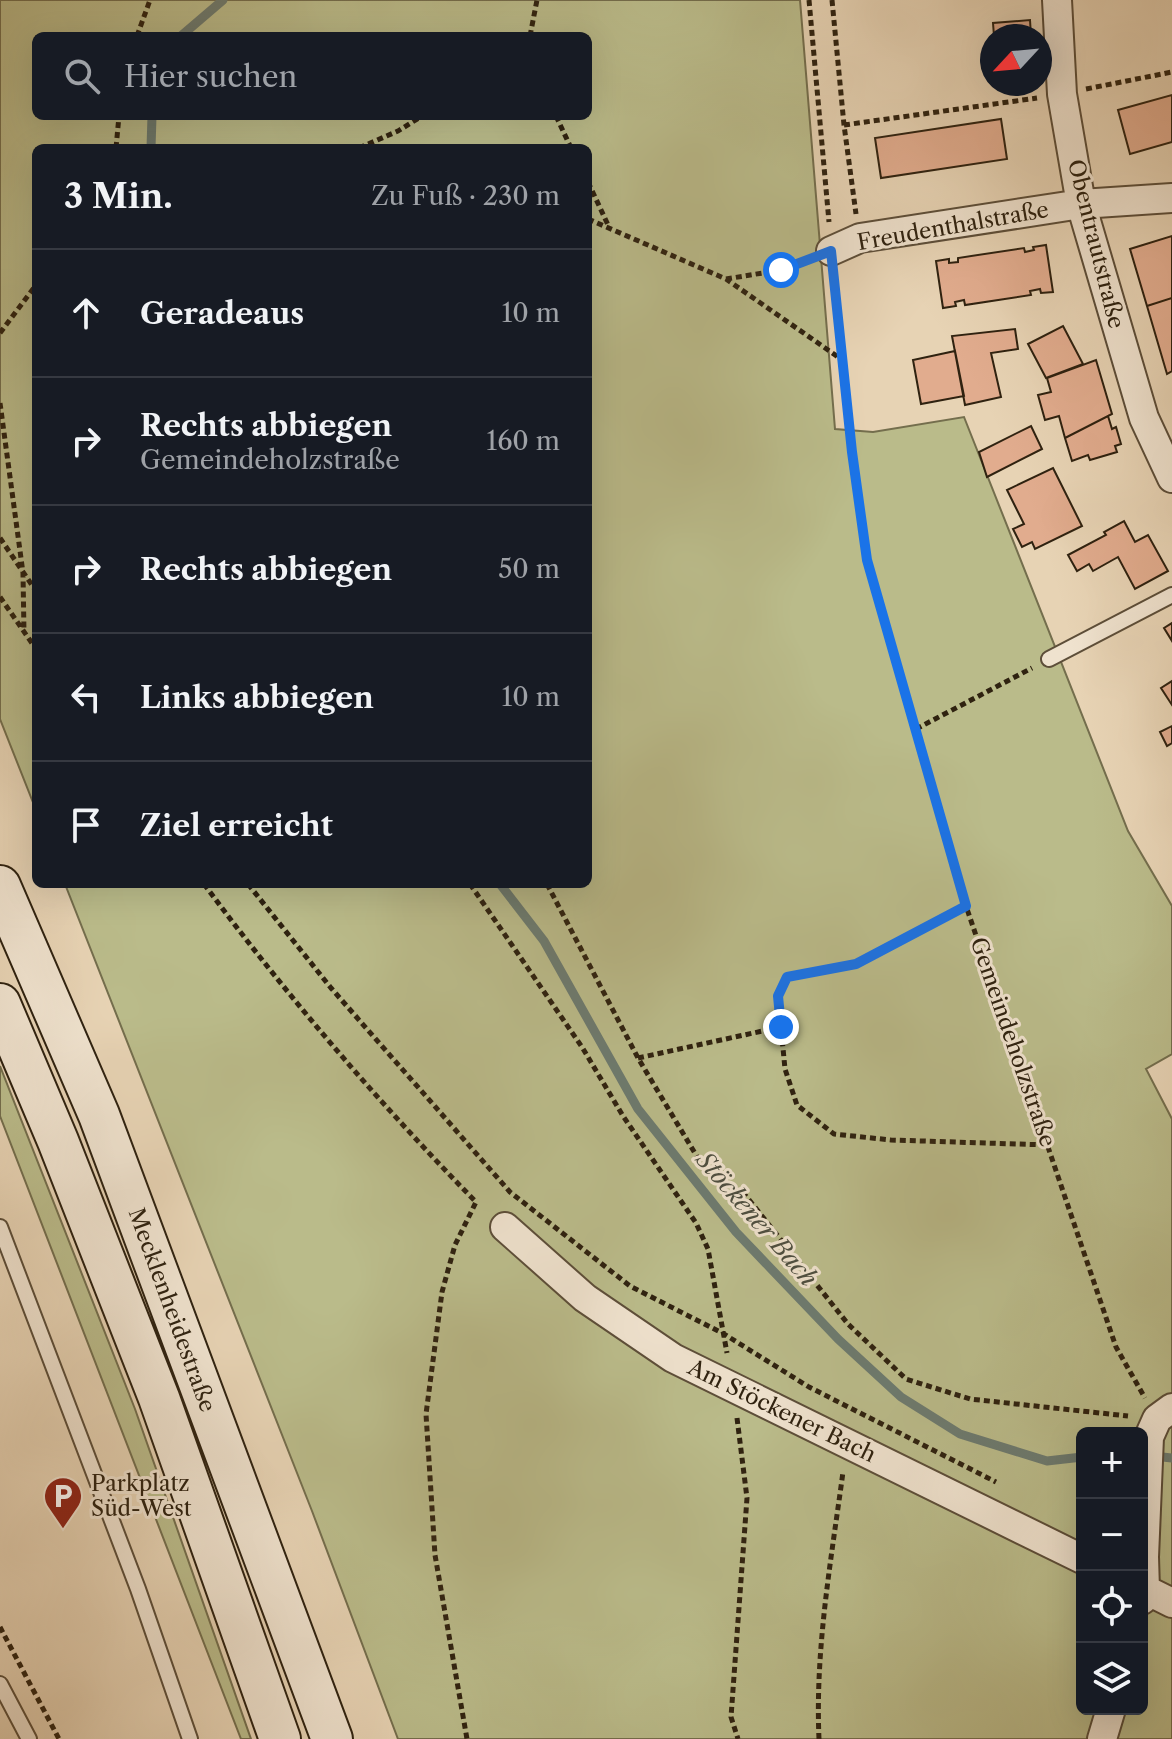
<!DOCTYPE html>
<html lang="de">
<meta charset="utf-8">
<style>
body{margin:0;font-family:"Libre Caslon Text",serif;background:#242831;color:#f1f3f6}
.controls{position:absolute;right:24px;bottom:24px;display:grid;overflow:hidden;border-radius:12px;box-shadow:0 8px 32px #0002}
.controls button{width:72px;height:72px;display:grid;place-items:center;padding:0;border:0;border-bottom:2px solid #363941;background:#171b24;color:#f1f3f6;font:40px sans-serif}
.compass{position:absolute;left:980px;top:24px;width:72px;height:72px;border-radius:50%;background:#171b24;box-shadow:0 8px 32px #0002;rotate:244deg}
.stop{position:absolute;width:24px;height:24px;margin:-18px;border:6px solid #1a73e8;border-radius:50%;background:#fff}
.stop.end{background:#1a73e8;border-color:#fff;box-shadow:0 2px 8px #0008}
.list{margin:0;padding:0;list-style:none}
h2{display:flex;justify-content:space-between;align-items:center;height:104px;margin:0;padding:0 32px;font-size:34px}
h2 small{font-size:26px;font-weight:400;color:#9ea1a6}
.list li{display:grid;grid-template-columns:52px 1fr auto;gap:24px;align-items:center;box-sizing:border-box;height:128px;padding:0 32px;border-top:2px solid #363941}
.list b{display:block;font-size:30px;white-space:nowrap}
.list p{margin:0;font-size:26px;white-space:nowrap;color:#9ea1a6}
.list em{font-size:26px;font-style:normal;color:#9ea1a6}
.icon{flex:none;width:44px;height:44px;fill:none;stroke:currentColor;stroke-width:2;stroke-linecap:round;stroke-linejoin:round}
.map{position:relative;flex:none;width:1172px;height:1739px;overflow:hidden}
.search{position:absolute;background:#171b24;box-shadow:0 8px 32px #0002;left:32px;top:32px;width:560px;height:88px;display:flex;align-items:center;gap:20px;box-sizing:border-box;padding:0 28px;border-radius:12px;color:#9ea1a6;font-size:30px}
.panel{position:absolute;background:#171b24;box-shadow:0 8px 32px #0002;left:32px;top:144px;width:560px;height:744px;border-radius:12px}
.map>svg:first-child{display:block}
.green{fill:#babb8a;stroke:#746e4d;stroke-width:2;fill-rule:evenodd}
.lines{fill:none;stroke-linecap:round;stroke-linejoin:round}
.stream{stroke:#6d7b70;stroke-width:9}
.building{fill:#e1ac8e;stroke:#2f2210;stroke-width:2}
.service-casing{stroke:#5d4e39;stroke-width:18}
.minor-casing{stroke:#5d4e39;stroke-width:32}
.secondary-casing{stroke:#2f2210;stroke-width:44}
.path{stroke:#2f2210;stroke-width:5;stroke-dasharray:6 4;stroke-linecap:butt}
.service{stroke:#efe2ce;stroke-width:14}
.minor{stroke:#efe2ce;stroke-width:28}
.secondary{stroke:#efe2ce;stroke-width:40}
.route{stroke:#1a73e8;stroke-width:10}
.labels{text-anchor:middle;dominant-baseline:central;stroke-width:6;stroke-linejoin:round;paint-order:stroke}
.street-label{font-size:22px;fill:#2f2210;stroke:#efe2ce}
.poi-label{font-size:22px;fill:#2f2210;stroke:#efe2ce;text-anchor:start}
.water-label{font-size:24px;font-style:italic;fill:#4e4f40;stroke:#efe2ce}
</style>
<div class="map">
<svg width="1172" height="1739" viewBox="0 0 1172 1739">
<rect width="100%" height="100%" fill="#e7d3b4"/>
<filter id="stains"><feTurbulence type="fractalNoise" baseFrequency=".0025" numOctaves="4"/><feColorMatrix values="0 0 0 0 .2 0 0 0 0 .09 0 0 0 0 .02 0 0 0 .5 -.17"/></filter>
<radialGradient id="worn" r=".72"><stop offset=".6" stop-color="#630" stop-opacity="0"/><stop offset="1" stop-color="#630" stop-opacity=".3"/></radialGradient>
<path class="green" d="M0,0h800l35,429 38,3 91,-15 164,414 44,75v148l-26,15 26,50v620h-774l-86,-228 -247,-627h523v-736h-552v662l-36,-91zM36,36h552v80h-552zM1082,1433h60v276h-60z
M0,1066l135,343 116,330h-10l-241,-623z"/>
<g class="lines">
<path class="stream" d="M181,36l42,-36
M151,148l1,-32
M500,884l44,57 94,168 98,123 102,107 63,58 59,37 87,27 35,-4
M1153,1456l19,2"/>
</g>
<path class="building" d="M1030,20l1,16h-37l-1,-13z
M998,84h36v1l-36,3z
M1172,95v47l-42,12 -12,-44z
M1001,119l6,40 -126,19 -6,-40z
M1172,236v62l-25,8 -17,-57z
M1046,245l7,47 -12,1 -1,-4 -10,2 1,4 -66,10 -1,-5 -9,2 1,4 -13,2 -7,-47 13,-2v4l9,-1v-4l66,-10 1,4 9,-2 -1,-3z
M1172,298v73l-5,3 -20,-68z
M1063,326l20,38 -37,14 -18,-34z
M1015,329l3,20 -27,4 10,44 -36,8 -13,-69z
M955,351l9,45 -43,8 -8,-44z
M1096,360l16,54 -47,24 -6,-22 -14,4 -7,-25 13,-3 -4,-14z
M1108,416l4,13 4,-2 5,17 -6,2 2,6 -27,8 -2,-5 -16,6 -7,-23z
M1031,426l11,23 -55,28 -8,-25z
M1053,468l29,58 -47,23 -3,-7 -10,5 -9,-18 11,-5 -17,-34z
M1124,521l11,21 13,-7 20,36 -33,18 -17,-32 -25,14 -4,-7 -12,7 -9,-16 38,-20 -2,-3z
M1172,623v18l-8,-13z
M1172,681v24l-11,-17z
M1172,726v17l-5,3 -7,-14z"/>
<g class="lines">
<defs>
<path id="service" d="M1049,659l123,-64
M0,1227l138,362 52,150
M0,1684l29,55"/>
<path id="minor" d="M1057,0l5,94 19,110 63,214 28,60
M831,251l29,-13 221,-34 91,-6
M505,1227l80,71 88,60 409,201
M1142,1588l30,15
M1142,1600l3,-10 -1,-33 5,-120 8,-18 15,-11
M1102,1739l9,-30"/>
<path id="secondary" d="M0,886l99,229 233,624
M0,1004l58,137 101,257 121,341"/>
</defs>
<use href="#service" class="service-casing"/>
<use href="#minor" class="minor-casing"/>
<use href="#secondary" class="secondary-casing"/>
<path class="path" d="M809,0l20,222
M832,0l12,125 12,89
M137,36l13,-36
M530,36l7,-36
M1086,89l86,-17
M556,116l15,32
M844,125l193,-27
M116,148l3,-32
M359,148l39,-17 24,-15
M588,182l21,45
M588,219l138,60 115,80
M834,276l18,176 15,108 99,346 150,441 29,51
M726,279l55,-9 27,-10
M0,333l36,-48
M0,403l23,170 1,60
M0,538l36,53
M0,597l36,52
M916,729l116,-61
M204,884c83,112 174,218 272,318l-21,43 -13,47 -16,122 9,141 32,184
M248,884l83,104 179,204 120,94 94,48 85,53 187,95
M470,884l112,163 41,69 73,107 12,26 19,104
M547,884l91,174 67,112 41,26 102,128 58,55 64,20 158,17
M966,906l-110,58 -69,13 -9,19 7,73 12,36 37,29 57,6 157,5
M638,1058l143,-31
M737,1418l10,80 -16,219 7,22
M0,1627l59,112
M819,1739c-4,-90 12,-178 24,-267"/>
<use href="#service" class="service"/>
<use href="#minor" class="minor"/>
<use href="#secondary" class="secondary"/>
</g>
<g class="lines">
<path class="route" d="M781,1027l-3,-31 9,-19 69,-13 110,-58 -99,-346 -15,-108 -21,-201 -50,19"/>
</g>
<defs>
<symbol id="parking-pin" viewBox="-11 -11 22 30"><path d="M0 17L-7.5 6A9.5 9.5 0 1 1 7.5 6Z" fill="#8f2418" stroke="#efe2ce"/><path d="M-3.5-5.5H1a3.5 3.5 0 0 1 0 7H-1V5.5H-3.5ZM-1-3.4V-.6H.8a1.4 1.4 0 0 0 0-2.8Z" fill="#fff"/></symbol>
</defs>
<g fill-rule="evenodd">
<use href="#parking-pin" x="41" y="1474" width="44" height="60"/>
</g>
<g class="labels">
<g class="street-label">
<text transform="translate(953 226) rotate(-10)">Freudenthalstraße</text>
<text transform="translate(1096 244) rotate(76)">Obentrautstraße</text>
<text transform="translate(1013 1042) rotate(71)">Gemeindeholzstraße</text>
<text transform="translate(172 1310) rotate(70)">Mecklenheidestraße</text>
<text transform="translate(782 1411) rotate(26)">Am Stöckener Bach</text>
</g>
<g class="poi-label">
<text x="91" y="1483">Parkplatz<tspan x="91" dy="25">Süd-West</tspan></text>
</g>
<g class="water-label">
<text transform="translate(757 1219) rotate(49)">Stöckener Bach</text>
</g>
</g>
<rect width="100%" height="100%" filter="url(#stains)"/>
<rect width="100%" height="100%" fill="url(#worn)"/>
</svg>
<div class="controls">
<button>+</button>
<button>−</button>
<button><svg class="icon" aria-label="locate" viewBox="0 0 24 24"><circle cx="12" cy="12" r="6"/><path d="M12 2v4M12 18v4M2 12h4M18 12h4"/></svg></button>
<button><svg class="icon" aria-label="layers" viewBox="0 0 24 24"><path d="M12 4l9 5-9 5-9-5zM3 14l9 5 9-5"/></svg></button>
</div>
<svg class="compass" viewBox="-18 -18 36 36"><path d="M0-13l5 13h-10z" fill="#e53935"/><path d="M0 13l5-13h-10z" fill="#9ea1a6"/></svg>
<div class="stop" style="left:781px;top:270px"></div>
<div class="stop end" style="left:781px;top:1027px"></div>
<div class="search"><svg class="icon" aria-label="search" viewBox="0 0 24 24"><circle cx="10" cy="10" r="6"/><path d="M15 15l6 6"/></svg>Hier suchen</div>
<section class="panel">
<h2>3 Min.<small>Zu Fuß · 230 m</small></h2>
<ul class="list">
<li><svg class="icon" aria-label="ahead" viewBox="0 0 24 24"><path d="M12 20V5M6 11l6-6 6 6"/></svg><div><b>Geradeaus</b></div><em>10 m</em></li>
<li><svg class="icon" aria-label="right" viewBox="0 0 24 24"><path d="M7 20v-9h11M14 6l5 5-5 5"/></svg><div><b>Rechts abbiegen</b><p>Gemeindeholzstraße</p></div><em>160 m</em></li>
<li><svg class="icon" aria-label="right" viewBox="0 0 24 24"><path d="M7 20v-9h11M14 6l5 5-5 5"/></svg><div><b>Rechts abbiegen</b></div><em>50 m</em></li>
<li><svg class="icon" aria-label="left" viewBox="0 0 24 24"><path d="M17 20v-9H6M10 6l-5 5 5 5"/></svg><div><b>Links abbiegen</b></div><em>10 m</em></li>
<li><svg class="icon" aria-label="arrive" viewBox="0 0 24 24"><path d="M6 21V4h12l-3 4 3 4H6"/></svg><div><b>Ziel erreicht</b></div></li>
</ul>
</section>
</div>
